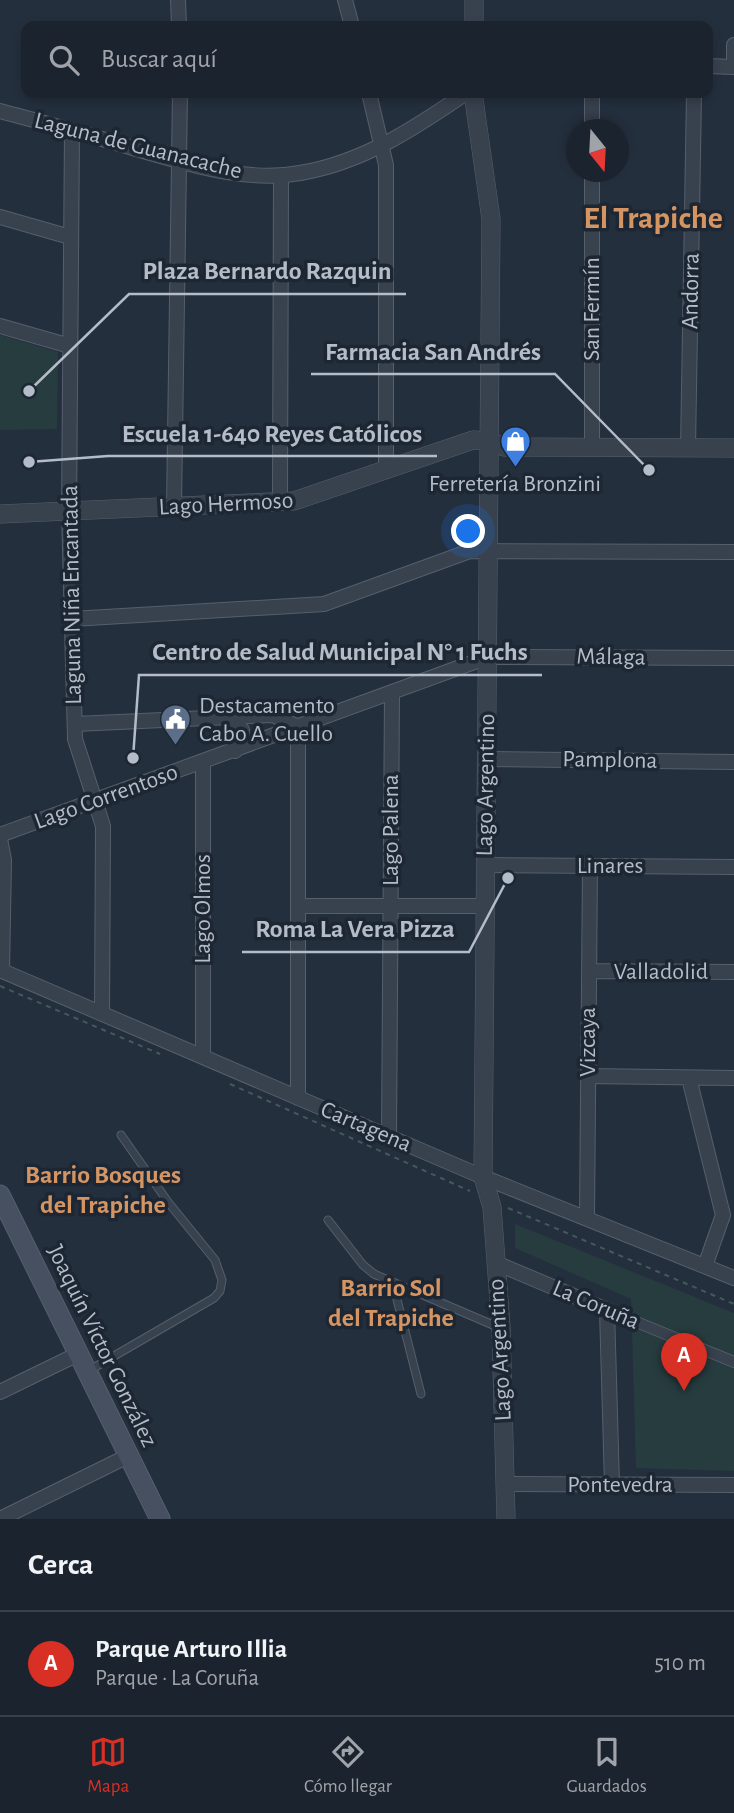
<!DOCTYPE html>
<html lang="es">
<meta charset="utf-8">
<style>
body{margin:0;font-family:"Alegreya Sans",sans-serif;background:#282f3a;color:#f1f3f6}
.compass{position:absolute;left:566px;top:119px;width:63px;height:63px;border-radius:50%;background:#1b232e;box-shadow:0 4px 10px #0003;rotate:162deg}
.you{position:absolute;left:469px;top:532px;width:24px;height:24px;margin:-18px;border:5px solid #fff;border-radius:50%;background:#1a73e8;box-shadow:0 0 0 10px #1a73e833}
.badge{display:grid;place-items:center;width:46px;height:46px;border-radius:50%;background:#d93025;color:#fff;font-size:23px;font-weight:700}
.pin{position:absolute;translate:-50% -58px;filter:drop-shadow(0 2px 4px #0008)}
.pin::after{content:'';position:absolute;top:37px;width:24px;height:21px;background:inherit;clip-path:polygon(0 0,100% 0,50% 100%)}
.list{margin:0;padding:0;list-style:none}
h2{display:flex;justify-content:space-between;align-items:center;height:91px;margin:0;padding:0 28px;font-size:30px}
h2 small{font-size:23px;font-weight:400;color:#a0a4aa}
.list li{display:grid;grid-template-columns:46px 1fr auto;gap:21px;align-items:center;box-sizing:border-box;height:105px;padding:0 28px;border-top:2px solid #39404a}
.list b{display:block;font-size:26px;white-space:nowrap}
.list p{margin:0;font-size:23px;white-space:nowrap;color:#a0a4aa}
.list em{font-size:23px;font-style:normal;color:#a0a4aa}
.icon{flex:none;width:38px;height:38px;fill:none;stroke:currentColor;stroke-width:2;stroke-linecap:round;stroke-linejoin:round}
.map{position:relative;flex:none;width:734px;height:1519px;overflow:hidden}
.search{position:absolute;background:#1b232e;box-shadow:0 4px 10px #0003;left:21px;right:21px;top:21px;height:77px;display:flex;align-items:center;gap:18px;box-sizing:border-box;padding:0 24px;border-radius:14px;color:#a0a4aa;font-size:26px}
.sheet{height:196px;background:#1b232e}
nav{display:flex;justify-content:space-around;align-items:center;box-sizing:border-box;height:98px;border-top:2px solid #39404a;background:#1b232e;font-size:19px;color:#a0a4aa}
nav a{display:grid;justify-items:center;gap:4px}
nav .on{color:#d93025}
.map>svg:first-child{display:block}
.park{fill:#263c3f}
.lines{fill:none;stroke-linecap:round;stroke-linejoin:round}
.service-casing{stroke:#565f6c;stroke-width:9}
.pedestrian-casing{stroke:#565f6c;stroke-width:12}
.minor-casing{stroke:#565f6c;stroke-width:16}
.tertiary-casing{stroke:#565f6c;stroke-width:19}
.secondary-casing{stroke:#565f6c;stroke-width:21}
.path{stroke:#44595c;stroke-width:2;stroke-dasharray:5 5;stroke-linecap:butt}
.service{stroke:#38414e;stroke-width:7}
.pedestrian{stroke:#38414e;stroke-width:10}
.minor{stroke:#38414e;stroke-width:14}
.tertiary{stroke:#38414e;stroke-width:18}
.secondary{stroke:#465061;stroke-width:19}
.labels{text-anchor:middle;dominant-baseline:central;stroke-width:7;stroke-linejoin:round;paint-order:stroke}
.street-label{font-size:24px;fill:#b4bcc9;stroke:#1d2633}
.poi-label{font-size:24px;fill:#b4bcc9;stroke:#1d2633}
.neighbourhood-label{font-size:26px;font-weight:bold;fill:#d59563;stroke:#1d2633}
.district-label{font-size:32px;font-weight:bold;fill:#d59563;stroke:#1d2633}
.leader{fill:none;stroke:#b4bcc9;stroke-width:2.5}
.callout-dot{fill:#b4bcc9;stroke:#1d2633;stroke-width:2.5}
.callout-label{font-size:26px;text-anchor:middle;font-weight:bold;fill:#b4bcc9;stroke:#1d2633;stroke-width:7;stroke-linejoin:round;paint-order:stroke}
</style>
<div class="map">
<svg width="734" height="1519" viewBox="0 0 734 1519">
<rect width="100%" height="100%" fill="#242f3e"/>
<path class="park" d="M0,335l58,17 -1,77 -57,1z
M515,1224l219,89v158l-98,-3 -5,-169 -116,-51z"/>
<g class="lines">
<defs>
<path id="service" d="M328,1220l35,45 11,9 126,54
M393,1284l28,110
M90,1370l124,-72 6,-7 2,-11 -7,-20 -47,-58 -47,-67"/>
<path id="pedestrian" d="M607,1310l127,52"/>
<path id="minor" d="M178,0l1,26
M345,0l7,26
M708,66l26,1
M734,67v-22
M369,93l17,72v306
M0,111c44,12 89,24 133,37 53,15 111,35 167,25 62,-10 115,-45 166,-80
M592,130v-37
M72,131l-3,381 6,227 28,87 -1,187
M0,217l70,20
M0,326l70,20
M592,447v-275
M688,448l6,-355
M280,502l1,-326
M174,507l6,-414
M72,619l252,-15 146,-53 264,1
M225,719l11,3 6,8 -2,12 -5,9
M75,724l198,-9 25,12v371
M487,759l247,3
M0,835l488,-178 246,1
M0,839l4,21 -2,111
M486,865l248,2
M299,906h186
M0,970l483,207 251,101
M589,971l145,1
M203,1056v-294
M588,1076l146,2
M689,1078l34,137 -18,51
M389,1136l3,-443
M587,1218l3,-352
M496,1263l111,47 5,175
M0,1392l78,-38
M505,1484l229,1
M0,1519l128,-63"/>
<path id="tertiary" d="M474,26v-26
M473,93l18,126 -8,958 9,30 9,121 5,191
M0,514l294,-13 179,-61 16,1 15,6 230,1"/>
<path id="secondary" d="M0,1195l160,324"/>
</defs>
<use href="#service" class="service-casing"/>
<use href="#pedestrian" class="pedestrian-casing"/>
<use href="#minor" class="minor-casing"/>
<use href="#tertiary" class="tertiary-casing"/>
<use href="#secondary" class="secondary-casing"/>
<path class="path" d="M0,986l160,68
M230,1084l240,107
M508,1208l226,96"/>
<use href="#service" class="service"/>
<use href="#pedestrian" class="pedestrian"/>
<use href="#minor" class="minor"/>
<use href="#tertiary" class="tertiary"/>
<use href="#secondary" class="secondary"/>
</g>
<defs>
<symbol id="shop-pin" viewBox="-11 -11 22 30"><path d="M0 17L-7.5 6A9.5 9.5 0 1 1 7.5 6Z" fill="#3f7fe0" stroke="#1d2633"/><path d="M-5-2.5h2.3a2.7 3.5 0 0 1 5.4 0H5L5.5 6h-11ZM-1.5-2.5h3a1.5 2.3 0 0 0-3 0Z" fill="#fff"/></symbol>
<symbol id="civic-pin" viewBox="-11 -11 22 30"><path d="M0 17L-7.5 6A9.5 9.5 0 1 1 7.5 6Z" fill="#5c6f8a" stroke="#1d2633"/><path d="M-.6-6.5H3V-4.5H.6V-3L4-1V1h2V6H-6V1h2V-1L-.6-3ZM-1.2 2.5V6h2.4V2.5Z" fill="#fff"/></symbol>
</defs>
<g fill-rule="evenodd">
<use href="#shop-pin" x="498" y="424" width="35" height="47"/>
<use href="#civic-pin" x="158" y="702" width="35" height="47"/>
</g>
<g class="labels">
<g class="street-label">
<text transform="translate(138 146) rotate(14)">Laguna de Guanacache</text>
<text transform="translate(691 291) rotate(-89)">Andorra</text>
<text transform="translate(592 309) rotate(-90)">San Fermín</text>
<text transform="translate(226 504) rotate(-3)">Lago Hermoso</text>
<text transform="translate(72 595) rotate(-91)">Laguna Niña Encantada</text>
<text transform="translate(611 657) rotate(1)">Málaga</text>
<text transform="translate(610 760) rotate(1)">Pamplona</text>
<text transform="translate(486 785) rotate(-89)">Lago Argentino</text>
<text transform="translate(106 797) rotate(-20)">Lago Correntoso</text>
<text transform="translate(391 830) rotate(-90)">Lago Palena</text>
<text x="610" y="866">Linares</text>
<text transform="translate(203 909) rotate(-90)">Lago Olmos</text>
<text x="661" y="972">Valladolid</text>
<text transform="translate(588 1042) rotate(-90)">Vizcaya</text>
<text transform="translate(366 1127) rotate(23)">Cartagena</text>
<text transform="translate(596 1305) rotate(23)">La Coruña</text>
<text transform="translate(102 1346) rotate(64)">Joaquín Víctor González</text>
<text transform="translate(500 1350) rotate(-93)">Lago Argentino</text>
<text x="620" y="1485">Pontevedra</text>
</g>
<g class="poi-label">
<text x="515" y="484">Ferretería Bronzini</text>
<text x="199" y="706" text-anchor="start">Destacamento<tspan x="199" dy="28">Cabo A. Cuello</tspan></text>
</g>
<g class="neighbourhood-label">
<text x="103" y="1175">Barrio Bosques<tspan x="103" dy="30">del Trapiche</tspan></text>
<text x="391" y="1288">Barrio Sol<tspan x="391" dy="30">del Trapiche</tspan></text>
</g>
<g class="district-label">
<text x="653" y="218">El Trapiche</text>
</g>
</g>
<path class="leader" d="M29 391L129 294H406M649 470L555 374H311M29 462L108 456H437M133 758L139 675H542M508 878L469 952H242"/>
<g class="callout-dot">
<circle cx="29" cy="391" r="7"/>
<circle cx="649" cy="470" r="7"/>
<circle cx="29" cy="462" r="7"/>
<circle cx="133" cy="758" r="7"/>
<circle cx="508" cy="878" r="7"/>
</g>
<g class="callout-label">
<text x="267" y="279">Plaza Bernardo Razquin</text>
<text x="433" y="360">Farmacia San Andrés</text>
<text x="272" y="442">Escuela 1-640 Reyes Católicos</text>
<text x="340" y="660">Centro de Salud Municipal N° 1 Fuchs</text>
<text x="355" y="937">Roma La Vera Pizza</text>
</g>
</svg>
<svg class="compass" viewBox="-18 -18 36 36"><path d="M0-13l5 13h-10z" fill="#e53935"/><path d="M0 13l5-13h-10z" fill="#a0a4aa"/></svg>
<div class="you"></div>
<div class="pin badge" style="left:684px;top:1391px">A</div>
<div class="search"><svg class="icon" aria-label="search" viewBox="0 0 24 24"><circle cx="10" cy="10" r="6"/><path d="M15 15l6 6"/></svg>Buscar aquí</div>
</div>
<section class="sheet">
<h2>Cerca<small></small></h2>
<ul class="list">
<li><span class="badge">A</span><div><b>Parque Arturo Illia</b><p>Parque · La Coruña</p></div><em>510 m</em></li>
</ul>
</section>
<nav>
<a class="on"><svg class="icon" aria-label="map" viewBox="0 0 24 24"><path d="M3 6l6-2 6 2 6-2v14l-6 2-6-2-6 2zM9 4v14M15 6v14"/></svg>Mapa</a>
<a><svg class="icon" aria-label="directions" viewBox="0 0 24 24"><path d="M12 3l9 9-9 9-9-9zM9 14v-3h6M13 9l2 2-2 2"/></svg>Cómo llegar</a>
<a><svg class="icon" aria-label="saved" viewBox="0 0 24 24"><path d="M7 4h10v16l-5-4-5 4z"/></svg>Guardados</a>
</nav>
